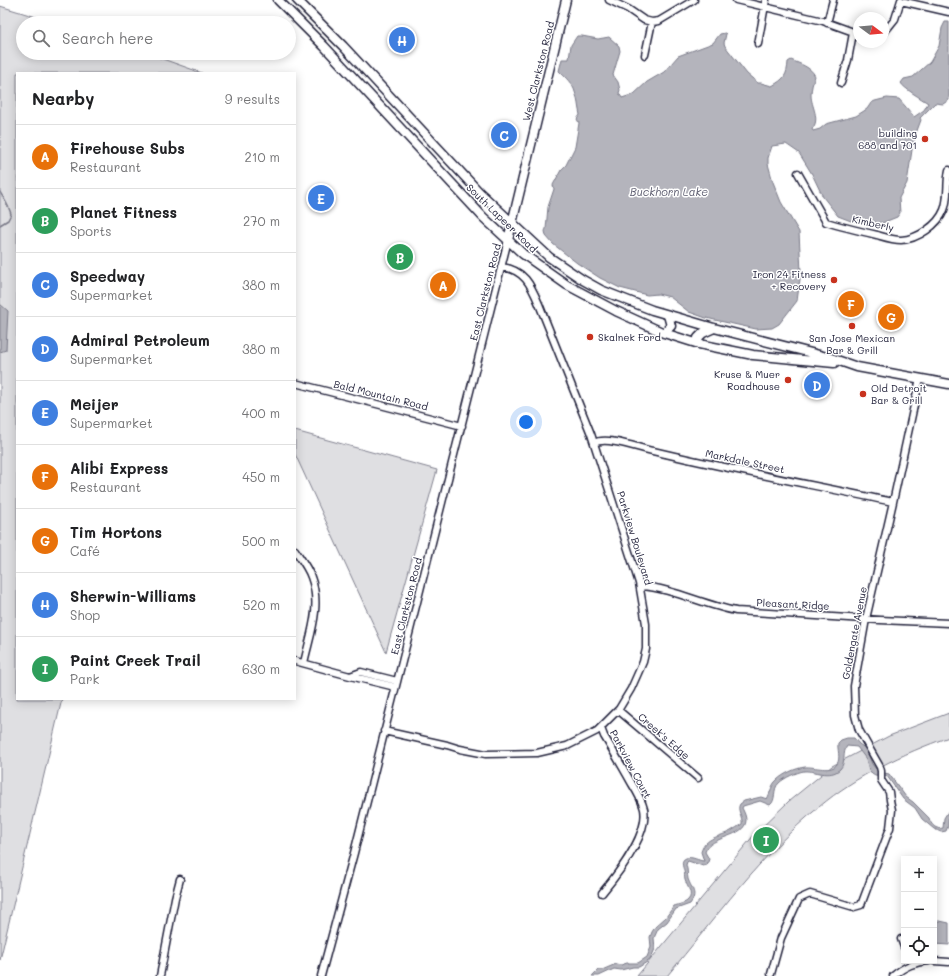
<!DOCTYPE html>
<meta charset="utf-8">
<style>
body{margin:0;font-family:Mali,sans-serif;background:#f2f2f2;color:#202124}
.controls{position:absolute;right:12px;bottom:12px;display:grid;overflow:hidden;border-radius:0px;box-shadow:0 2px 10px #0003}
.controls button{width:36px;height:36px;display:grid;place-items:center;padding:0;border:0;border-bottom:1px solid #e0e0e0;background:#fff;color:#202124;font:20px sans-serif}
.compass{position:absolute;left:853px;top:12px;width:36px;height:36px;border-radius:50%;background:#fff;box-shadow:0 2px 10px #0003;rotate:106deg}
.you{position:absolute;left:526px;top:422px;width:14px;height:14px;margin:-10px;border:3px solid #fff;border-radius:50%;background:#1a73e8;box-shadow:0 0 0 6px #1a73e833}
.badge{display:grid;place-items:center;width:26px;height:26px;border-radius:50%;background:#0b8043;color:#fff;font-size:13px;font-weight:700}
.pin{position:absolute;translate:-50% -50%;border:2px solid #fff;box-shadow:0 1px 4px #0006}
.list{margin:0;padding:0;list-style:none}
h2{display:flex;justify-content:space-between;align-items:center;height:52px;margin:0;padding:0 16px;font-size:17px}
h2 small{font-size:13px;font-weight:400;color:#757577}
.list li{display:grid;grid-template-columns:26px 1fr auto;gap:12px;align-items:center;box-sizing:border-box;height:64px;padding:0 16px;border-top:1px solid #e0e0e0}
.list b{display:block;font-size:15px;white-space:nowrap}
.list p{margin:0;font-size:13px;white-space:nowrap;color:#757577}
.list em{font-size:13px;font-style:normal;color:#757577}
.icon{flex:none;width:22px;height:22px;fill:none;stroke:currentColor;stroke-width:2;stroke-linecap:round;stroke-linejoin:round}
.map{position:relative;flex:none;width:949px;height:976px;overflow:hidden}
.search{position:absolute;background:#fff;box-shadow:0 2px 10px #0003;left:16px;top:16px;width:280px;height:44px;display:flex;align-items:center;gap:10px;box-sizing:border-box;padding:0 14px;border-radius:22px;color:#757577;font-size:15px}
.panel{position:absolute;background:#fff;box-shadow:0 2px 10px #0003;left:16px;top:72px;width:280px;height:628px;border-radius:0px}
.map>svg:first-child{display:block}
.green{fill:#dfdfe2;stroke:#80808e}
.water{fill:#b4b4bc;stroke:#7a7a88}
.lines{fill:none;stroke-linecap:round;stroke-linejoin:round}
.stream{stroke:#7a7a88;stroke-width:1.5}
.minor-casing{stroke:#22223b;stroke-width:9}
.major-casing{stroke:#22223b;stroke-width:11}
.minor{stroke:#fff;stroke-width:6}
.major{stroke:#fff;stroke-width:8}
.poi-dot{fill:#c8321e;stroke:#fff;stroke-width:1.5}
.labels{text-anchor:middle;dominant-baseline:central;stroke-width:3;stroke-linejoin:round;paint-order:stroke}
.street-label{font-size:10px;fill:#22223b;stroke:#fff}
.poi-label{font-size:10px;fill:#22223b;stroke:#fff;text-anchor:end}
.water-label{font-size:11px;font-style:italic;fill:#5c5c6f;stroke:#fff}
</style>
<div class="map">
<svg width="949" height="976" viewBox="0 0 949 976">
<rect width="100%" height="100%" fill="#fff"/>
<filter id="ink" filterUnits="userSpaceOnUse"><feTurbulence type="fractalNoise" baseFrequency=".025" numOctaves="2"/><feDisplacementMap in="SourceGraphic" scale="8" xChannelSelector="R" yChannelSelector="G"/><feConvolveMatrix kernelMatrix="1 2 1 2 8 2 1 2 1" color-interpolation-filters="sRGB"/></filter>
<g filter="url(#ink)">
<path class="green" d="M0,6l56,17h-33v30h123l56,20h-185v626h45l-62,261z
M295,431l142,39 -51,182 -91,-198z
M949,713v24c-47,17 -92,38 -130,70 -58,47 -104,112 -152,169h-30l117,-141 35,-34 43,-35 57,-30z"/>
<path class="water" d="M945,22h4v78l-6,4 -8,-1 -15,15 1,2 -6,16 -3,14 -5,33 -8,15 1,15 -3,4 -15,6 -31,-2 -13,-5 -15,-19 -11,-23 -13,-21 -13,-9 -14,2 -4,12v6l5,18 8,20 18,30 2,40 -4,29 -18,23 -7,4 -16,1 -50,-11 -17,-6 -19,-15 -12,-3 -11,1 -27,-7 -20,-10 -23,-15 -24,-19 -7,-8 -1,-5 1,-2 2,-22 6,-18 -1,-4 8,-15 5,-5 9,-18 4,-24 -2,-4 3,-4c-2,-8 -2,-16 -5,-23 -2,-8 -10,-15 -16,-21l3,-12h7l2,-14 6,-9h5l16,3 11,-2 10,9 1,5 -7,24 5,7 2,8 -1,3 3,5 12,-4 13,-12 17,-10 14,-16 35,-13 7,-9 5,-1 1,1 -2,9 1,3 22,28 11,9h3l11,3c12,-7 15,-10 16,-24l3,-2c9,4 20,7 24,16 -2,6 -4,12 -4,19 0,11 10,24 1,34l1,2 7,-2 6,-5 30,-8 11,-7 4,-6 4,-2 12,-3 12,1c5,6 10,11 15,18l10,-7 4,-7c-6,-4 -25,-15 -27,-20l3,-4 9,-2 17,-15 9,-16 3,-18z
M0,304l8,7 -2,39 -6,2z
M847,738h7l5,6 7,5 6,15 4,5 4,3 9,2 17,23 7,5 16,16c2,7 7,12 14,10l1,-10 5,-8 -1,16 -2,5 -5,1 -7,-3 -12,-10 -7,-11 -12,-9 -16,-23 -12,-1 -3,-2 -3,-3 -3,-11 -9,-12 -10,-1c-5,7 -1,17 -7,23 -10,10 -25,1 -36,2 -7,1 -20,7 -25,12 -7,6 -2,17 -9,22l-10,-4 -17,5 -1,2c2,4 4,8 4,12 0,18 -36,15 -41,32l4,7 -2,6 -4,1 -15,-5 -1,1 -1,3c2,5 1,9 2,14 4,11 10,14 2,25l-14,5 -9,13 -9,7 -4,9 1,11 -5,11 -11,7h-6l-12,3 -7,-1 -15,7h-7l6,-6h4l14,-6 5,1 6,-2h11l9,-6 4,-10 -1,-10 2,-5 3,-5 11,-10 8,-11c3,-1 12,-3 14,-6 6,-6 -1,-13 -3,-20 -1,-3 0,-6 -1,-9 -1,-4 -4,-11 2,-13 6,-2 13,3 18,3l-3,-9c4,-15 19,-15 30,-21 4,-2 7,-5 11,-7 1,-8 -6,-14 -2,-20l4,-3 17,-4 6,2c4,-7 4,-14 10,-19 6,-6 19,-12 28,-13 9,-1 27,6 32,-3 4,-6 0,-15 1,-21l3,-3z
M936,921h4l9,2v22l-15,-1v-21z"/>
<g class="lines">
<path class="stream" d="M0,192c4,7 9,14 11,22l-3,6 -8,5"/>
<defs>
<path id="minor" d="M609,0l19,9 16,11 8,2 7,-1 35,-21
M736,0l87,21 36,13
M901,1l48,11
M827,23l6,-23
M883,34l12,-15 6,-19
M758,44l8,-44
M645,55l7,-33
M841,83l7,-23 5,-27
M798,173l28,49c17,5 34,9 51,13 7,2 16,5 24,5 17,-1 37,-15 43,-30 5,-12 2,-27 5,-40
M295,383l167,43
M594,443c13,-7 44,5 59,8 79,19 160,34 240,51
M295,550c6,9 13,18 16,27 11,29 -1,58 -7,86
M640,586c33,2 63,19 96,25l144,9 69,3
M295,661l55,15
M395,687l-45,-11 11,-4 36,9
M618,710l80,68
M601,728l3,8c10,16 19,32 28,48 5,8 10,17 12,25 5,25 -27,66 -42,84
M384,731l63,14 13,4 26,5 51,-1 30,-7 30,-15 22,-22 12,-20 12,-27 3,-13v-25l-7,-41 -48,-149 -52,-130c-8,-19 -15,-35 -38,-37
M901,939l3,8
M934,961l15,1
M771,974l10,-36 18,-39 11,-5 44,13 7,-2 29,-77 2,-18 -2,-10 -1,-8 -8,-12v-9l-1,-4 -21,-37 -4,-15 -1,-29 12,-67 27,-117 27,-124
M160,976l15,-78 5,-19
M321,976l33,-123 154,-613
M893,976c12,-10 22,-14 36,-15"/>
<path id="major" d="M278,0l46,46 159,171 40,37 44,31 49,26 48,22 35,11 54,11 81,8
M297,0l46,46 136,146 70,65 34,23 18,10 51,20 62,18 117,30 26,9 92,17
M508,240l58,-240
M664,333l7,-7 -3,-11
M699,344l-1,-6 5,-5 11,-5"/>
</defs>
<use href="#minor" class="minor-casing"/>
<use href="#major" class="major-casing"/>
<use href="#minor" class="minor"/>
<use href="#major" class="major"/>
</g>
</g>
<g class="poi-dot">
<circle cx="925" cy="139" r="4"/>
<circle cx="834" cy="280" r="4"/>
<circle cx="852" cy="326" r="4"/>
<circle cx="590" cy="337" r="4"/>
<circle cx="788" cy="380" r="4"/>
<circle cx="863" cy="394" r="4"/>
</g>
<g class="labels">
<g class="street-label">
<text transform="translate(538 71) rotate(-76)">West Clarkston Road</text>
<text transform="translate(502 218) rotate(44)">South Lapeer Road</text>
<text transform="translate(873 223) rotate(13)">Kimberly</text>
<text transform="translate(485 292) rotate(-76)">East Clarkston Road</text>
<text transform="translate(381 395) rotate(14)">Bald Mountain Road</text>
<text transform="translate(745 461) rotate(12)">Markdale Street</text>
<text transform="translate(635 538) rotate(73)">Parkview Boulevard</text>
<text transform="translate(793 604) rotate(3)">Pleasant Ridge</text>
<text transform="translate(406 606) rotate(-76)">East Clarkston Road</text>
<text transform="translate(854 633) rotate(-79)">Goldengate Avenue</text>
<text transform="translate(664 736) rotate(41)">Creek's Edge</text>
<text transform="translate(631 764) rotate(62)">Parkview Court</text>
</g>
<g class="poi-label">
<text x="917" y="133">building<tspan x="917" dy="12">688 and 701</tspan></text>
<text x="826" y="274">Iron 24 Fitness<tspan x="826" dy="12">+ Recovery</tspan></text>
<text x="598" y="337" text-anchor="start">Skalnek Ford</text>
<text x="852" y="338" text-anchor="middle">San Jose Mexican<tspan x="852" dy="12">Bar &amp; Grill</tspan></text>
<text x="780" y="374">Kruse &amp; Muer<tspan x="780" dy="12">Roadhouse</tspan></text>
<text x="871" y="388" text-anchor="start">Old Detroit<tspan x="871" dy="12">Bar &amp; Grill</tspan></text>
</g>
<g class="water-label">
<text x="669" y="191">Buckhorn Lake</text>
</g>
</g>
</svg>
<div class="controls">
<button>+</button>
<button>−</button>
<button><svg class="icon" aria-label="locate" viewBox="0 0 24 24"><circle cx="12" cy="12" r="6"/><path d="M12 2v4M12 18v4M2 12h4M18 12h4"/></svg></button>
</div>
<svg class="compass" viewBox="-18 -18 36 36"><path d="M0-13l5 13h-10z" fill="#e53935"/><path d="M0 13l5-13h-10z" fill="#757577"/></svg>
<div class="you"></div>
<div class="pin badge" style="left:443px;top:285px;background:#e8710a">A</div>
<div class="pin badge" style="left:400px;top:257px;background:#2e9e5b">B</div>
<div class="pin badge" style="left:504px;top:135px;background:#3f7fe0">C</div>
<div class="pin badge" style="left:817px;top:385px;background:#3f7fe0">D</div>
<div class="pin badge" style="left:321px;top:198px;background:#3f7fe0">E</div>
<div class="pin badge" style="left:851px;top:304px;background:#e8710a">F</div>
<div class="pin badge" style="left:891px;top:317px;background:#e8710a">G</div>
<div class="pin badge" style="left:402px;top:40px;background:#3f7fe0">H</div>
<div class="pin badge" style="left:766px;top:840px;background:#2e9e5b">I</div>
<div class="search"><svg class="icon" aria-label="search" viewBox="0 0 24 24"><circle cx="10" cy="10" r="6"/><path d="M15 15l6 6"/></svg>Search here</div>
<section class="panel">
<h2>Nearby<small>9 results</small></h2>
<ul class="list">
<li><span class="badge" style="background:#e8710a">A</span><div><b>Firehouse Subs</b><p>Restaurant</p></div><em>210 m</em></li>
<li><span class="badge" style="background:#2e9e5b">B</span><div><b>Planet Fitness</b><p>Sports</p></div><em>270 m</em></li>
<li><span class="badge" style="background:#3f7fe0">C</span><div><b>Speedway</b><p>Supermarket</p></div><em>380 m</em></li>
<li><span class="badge" style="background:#3f7fe0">D</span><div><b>Admiral Petroleum</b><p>Supermarket</p></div><em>380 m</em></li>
<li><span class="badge" style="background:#3f7fe0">E</span><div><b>Meijer</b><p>Supermarket</p></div><em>400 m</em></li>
<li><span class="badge" style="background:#e8710a">F</span><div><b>Alibi Express</b><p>Restaurant</p></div><em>450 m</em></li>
<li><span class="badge" style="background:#e8710a">G</span><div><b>Tim Hortons</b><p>Café</p></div><em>500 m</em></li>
<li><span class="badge" style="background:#3f7fe0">H</span><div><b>Sherwin-Williams</b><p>Shop</p></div><em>520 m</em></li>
<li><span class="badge" style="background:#2e9e5b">I</span><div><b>Paint Creek Trail</b><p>Park</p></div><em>630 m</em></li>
</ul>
</section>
</div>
